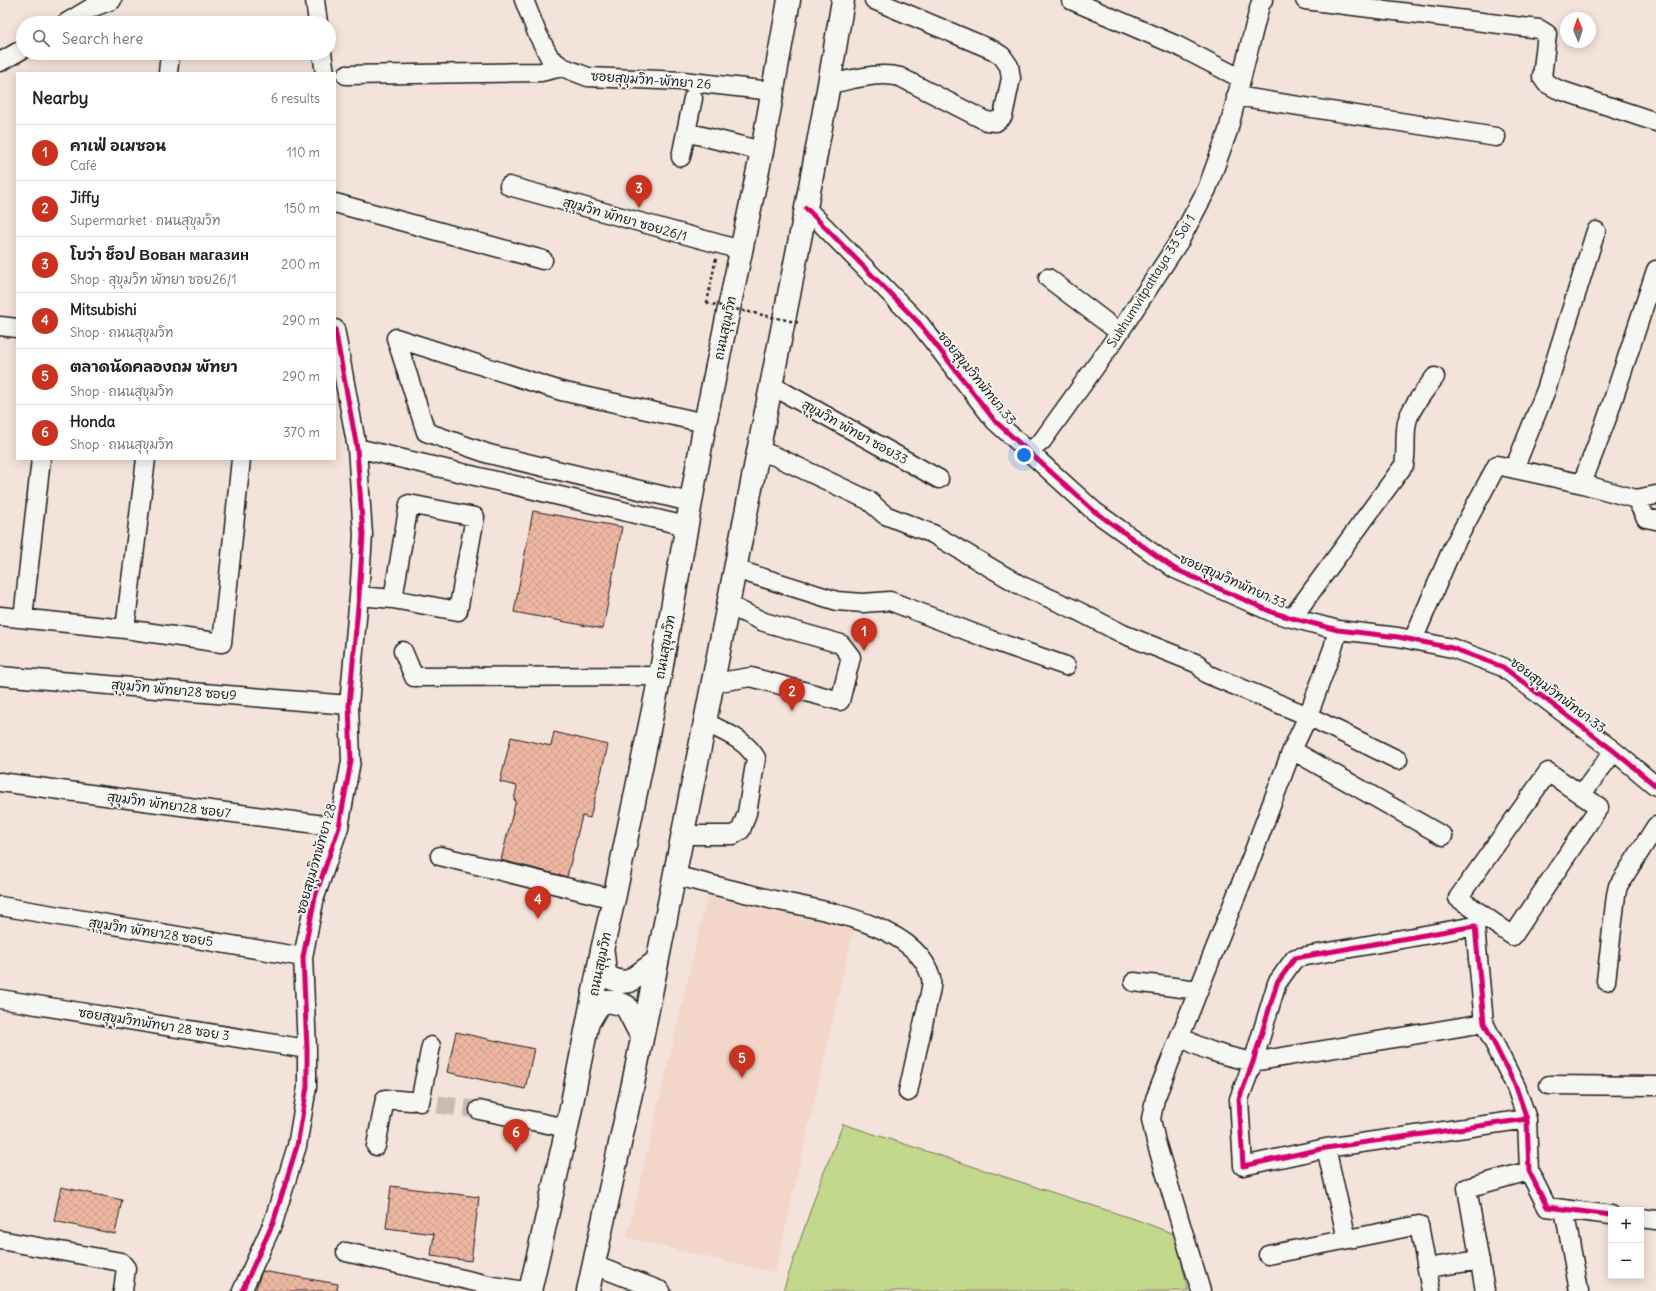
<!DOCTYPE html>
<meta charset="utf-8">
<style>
body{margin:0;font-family:Delius,"Playpen Sans Thai",sans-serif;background:#f6f6f6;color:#222}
.controls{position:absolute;right:12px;bottom:12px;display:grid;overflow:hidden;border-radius:0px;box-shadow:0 2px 10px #0003}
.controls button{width:36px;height:36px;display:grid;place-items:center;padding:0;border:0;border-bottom:1px solid #e0e0e0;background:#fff;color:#222;font:20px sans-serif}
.compass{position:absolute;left:1560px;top:12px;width:36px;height:36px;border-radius:50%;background:#fff;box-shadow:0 2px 10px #0003;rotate:358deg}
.you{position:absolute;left:1024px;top:455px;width:14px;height:14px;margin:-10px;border:3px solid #fff;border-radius:50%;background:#1a73e8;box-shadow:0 0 0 6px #1a73e833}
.badge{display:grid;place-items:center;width:26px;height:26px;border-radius:50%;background:#c8321e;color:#fff;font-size:13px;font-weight:700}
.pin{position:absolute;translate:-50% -33px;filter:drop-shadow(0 1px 2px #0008)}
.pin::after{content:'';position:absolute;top:21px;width:14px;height:12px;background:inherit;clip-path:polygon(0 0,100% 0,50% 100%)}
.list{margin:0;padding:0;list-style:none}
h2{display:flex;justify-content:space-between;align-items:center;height:52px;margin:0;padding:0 16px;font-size:17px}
h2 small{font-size:13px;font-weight:400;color:#767676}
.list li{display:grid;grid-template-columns:26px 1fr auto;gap:12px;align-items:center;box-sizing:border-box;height:56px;padding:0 16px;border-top:1px solid #e0e0e0}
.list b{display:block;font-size:15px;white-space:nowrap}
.list p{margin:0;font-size:13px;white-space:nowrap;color:#767676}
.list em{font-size:13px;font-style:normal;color:#767676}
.icon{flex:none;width:22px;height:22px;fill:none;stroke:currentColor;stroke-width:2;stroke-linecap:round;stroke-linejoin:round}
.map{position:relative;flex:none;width:1656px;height:1291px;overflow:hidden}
.search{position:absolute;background:#fff;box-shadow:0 2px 10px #0003;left:16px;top:16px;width:320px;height:44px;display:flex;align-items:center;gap:10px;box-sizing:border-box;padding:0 14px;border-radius:22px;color:#767676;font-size:15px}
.panel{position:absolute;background:#fff;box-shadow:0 2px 10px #0003;left:16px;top:72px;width:320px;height:388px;border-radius:0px}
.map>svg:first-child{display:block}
.built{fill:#f2d6c9}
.green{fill:#c4d88d;stroke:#707a54}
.building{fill:url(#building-cross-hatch);stroke:#1c1c1c}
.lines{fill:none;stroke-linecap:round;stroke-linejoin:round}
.minor-tunnel{stroke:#c9bbb4;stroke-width:18;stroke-dasharray:18 9;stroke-linecap:butt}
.minor-casing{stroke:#1c1c1c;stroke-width:21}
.highway-casing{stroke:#1c1c1c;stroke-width:25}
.path{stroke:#1c1c1c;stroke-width:2.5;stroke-dasharray:3 3;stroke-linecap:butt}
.minor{stroke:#f6f6f2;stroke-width:18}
.highway{stroke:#f6f6f2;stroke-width:22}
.path-bridge{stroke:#1c1c1c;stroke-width:2.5;stroke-dasharray:3 3;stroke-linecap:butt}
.cycleway-casing{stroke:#f6f6f2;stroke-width:8}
.cycleway{stroke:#d6006c;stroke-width:5}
.labels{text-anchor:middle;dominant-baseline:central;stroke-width:3.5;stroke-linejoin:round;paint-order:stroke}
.street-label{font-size:13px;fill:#1c1c1c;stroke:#f6f6f2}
</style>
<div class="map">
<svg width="1656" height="1291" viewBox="0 0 1656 1291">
<defs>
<pattern id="building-cross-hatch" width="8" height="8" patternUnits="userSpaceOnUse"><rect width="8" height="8" fill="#eeb7a2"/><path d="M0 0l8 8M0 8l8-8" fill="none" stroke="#cc9d8b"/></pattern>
</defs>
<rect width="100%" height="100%" fill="#f4e3da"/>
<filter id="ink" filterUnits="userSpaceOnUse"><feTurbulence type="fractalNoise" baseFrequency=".025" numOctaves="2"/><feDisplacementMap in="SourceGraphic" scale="8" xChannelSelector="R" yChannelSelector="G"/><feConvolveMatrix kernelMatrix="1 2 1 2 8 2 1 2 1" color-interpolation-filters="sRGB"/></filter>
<g filter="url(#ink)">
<path class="built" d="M712,877l146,33 -83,363 -148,-35z"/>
<path class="green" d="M843,1124l300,98 33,13 12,56h-405l36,-106z"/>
<path class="building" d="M533,511l89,16 -19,102 -89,-17z
M554,732l54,13 -18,73 -8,-2 -15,61 -66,-17 15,-60h-2l3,-14 -17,-4 11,-45 40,9z
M456,1032l78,17 -9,40 -78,-17z
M391,1186l88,11 -8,64 -40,-5 3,-22 -48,-6z
M61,1187l61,13 -7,34 -61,-13z
M262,1271l76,13 -1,7h-82z"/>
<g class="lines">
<path class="minor-tunnel" d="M411,1101l68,9"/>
<defs>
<path id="minor" d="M315,0l3,23
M524,0l13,33 13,25 12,9 26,10 95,4 88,10
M1071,0l107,46 62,32
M1305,0l234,29 8,5 -5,43 4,6 11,6 99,33
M66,23l25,-15 21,-8
M322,53l3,20
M0,62l23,-13
M168,73l2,-20
M346,75l195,-3 21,-5
M829,84c23,-4 49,-13 71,-7l86,44 10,1 7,-6 8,-38 -2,-12 -7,-10 -9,-6 -119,-50
M1236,96l260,41
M686,132l76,19
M681,157l12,-59
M509,186l232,64
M335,203l208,57
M806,208l113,115 76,98 99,90 81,58 99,44 18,5 46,12 60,7 54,11 51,19 111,84 42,35
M1048,278l71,54
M0,326l17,2
M771,385l168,94
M357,448l329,78
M758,450l19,7 91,43 17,15 48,19 87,51 56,25 47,24 75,30 9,10 101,42 90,44
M1029,452l13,-11 71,-99 67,-102 27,-51 21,-58 32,-126 3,-5
M1514,469l32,-79 50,-159
M1583,484l3,-11 21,-55 49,-148
M1636,499l20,-4
M690,502l-201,-48 -63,-22 -30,-94 165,53 144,32
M735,569l102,32 26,2 27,-2 101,39 75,26
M359,596l34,3 65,12 17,-94 -66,-13 -16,95
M0,616l125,13 97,14 19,-184
M23,618l18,-159
M1292,618l112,-153c3,-14 0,-29 3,-43 3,-14 19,-33 28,-45
M125,629l21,-170
M1413,640l39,-91 45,-84 86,19 53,15 10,19 10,2
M403,651l11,26 246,-1
M0,676l349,29
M713,683l38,-6 89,24 11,-44 -10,-13 -77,-22 -36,-17
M1292,750l151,86
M1548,772l51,35 -86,129 -55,-38z
M0,782l339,45
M1581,795l33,-44
M682,835h51l8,-5 6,-17 9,-55c-11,-19 -32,-26 -51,-36
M440,856l174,43
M674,875c33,9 67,17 100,25 46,10 144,24 157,78 1,4 0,10 -1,15l-22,99
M0,906l303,51
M1606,981l10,-86 2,-9 38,-60
M1134,982l64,8
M0,999l307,50
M1180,1035c18,15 50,22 73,27l231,-39
M1549,1085l107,1
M420,1102l11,-56
M479,1110l88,18
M1527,1119l-201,29 -83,18 -4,-67 14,-37 24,-79 18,-25 180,-32 9,97 32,64 11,32 2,52 18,36 64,8
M376,1146l9,-47 26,2
M1326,1148l21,91
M1564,1209l15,82
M1641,1218l15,2
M0,1240l121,22 5,6 -3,23
M346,1252l147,34 32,5
M1268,1255l151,-30 12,66
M594,1265l67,26
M1427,1268l53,-8
M242,1291l31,-68 24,-77 10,-59v-38l-4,-92 12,-60 24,-70 12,-66 -2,-56 10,-109 4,-61 -6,-87 -22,-119
M1201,1291l-45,-149 -5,-23 4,-20 97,-243 40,-106 16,-34 25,-68 5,-18
M1485,1291l-18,-103 62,-17"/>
<path id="highway" d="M603,953l2,20 5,5 11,4 9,-1 27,-20
M588,1023c11,-21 14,-26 38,-17l16,31
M530,1291l37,-163 35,-178 12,-51 46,-223 45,-253 57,-272 27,-151
M588,1291l45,-207 72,-362 101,-514 23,-124 14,-84"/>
</defs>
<use href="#minor" class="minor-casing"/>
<use href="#highway" class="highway-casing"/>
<path class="path" d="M707,303l9,-45"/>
<use href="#minor" class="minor"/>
<use href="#highway" class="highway"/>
<path class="path-bridge" d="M707,303l93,20"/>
<defs>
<path id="cycleway" d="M806,208l113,115 76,98 99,90 81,58 99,44 18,5 46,12 60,7 54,11 51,19 111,84 42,35
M1527,1119l-201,29 -83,18 -4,-67 14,-37 24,-79 18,-25 180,-32 9,97 32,64 11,32 2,52 18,36 64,8
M242,1291l31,-68 24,-77 10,-59v-38l-4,-92 12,-60 24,-70 12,-66 -2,-56 10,-109 4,-61 -6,-87 -22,-119"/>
</defs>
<use href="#cycleway" class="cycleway-casing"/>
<use href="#cycleway" class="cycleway"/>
</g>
</g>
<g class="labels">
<g class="street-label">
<text transform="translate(651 80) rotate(4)">ซอยสุขุมวิท-พัทยา 26</text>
<text transform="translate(625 219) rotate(16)">สุขุมวิท พัทยา ซอย26/1</text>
<text transform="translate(1151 281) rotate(-58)">Sukhumvitpattaya 33 Soi 1</text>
<text transform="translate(725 328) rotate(-78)">ถนนสุขุมวิท</text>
<text transform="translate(977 378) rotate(51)">ซอยสุขุมวิทพัทยา 33</text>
<text transform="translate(855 432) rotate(29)">สุขุมวิท พัทยา ซอย33</text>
<text transform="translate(1233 581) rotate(24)">ซอยสุขุมวิทพัทยา 33</text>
<text transform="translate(665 647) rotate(-80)">ถนนสุขุมวิท</text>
<text transform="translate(174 690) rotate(5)">สุขุมวิท พัทยา28 ซอย9</text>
<text transform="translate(1558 695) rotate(37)">ซอยสุขุมวิทพัทยา 33</text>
<text transform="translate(169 805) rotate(8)">สุขุมวิท พัทยา28 ซอย7</text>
<text transform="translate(316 859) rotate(-74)">ซอยสุขุมวิทพัทยา 28</text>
<text transform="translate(151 932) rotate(9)">สุขุมวิท พัทยา28 ซอย5</text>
<text transform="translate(600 964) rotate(-78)">ถนนสุขุมวิท</text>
<text transform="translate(154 1024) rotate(9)">ซอยสุขุมวิทพัทยา 28 ซอย 3</text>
</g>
</g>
</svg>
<div class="controls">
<button>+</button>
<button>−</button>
</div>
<svg class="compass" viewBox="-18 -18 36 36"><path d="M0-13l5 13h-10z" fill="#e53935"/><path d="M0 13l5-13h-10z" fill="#767676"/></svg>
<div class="you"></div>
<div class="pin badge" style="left:864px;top:651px">1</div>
<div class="pin badge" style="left:792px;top:711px">2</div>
<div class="pin badge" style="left:639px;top:208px">3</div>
<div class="pin badge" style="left:538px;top:919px">4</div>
<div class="pin badge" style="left:742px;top:1078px">5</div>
<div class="pin badge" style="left:516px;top:1152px">6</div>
<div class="search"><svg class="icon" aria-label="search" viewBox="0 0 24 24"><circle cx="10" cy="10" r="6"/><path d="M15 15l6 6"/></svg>Search here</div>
<section class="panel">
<h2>Nearby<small>6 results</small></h2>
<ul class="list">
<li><span class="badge">1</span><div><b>คาเฟ่ อเมซอน</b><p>Café</p></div><em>110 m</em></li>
<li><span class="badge">2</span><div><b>Jiffy</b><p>Supermarket · ถนนสุขุมวิท</p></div><em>150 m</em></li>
<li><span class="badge">3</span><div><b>โบว่า ช็อป Вован магазин</b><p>Shop · สุขุมวิท พัทยา ซอย26/1</p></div><em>200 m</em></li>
<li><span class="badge">4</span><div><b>Mitsubishi</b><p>Shop · ถนนสุขุมวิท</p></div><em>290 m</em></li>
<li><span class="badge">5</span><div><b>ตลาดนัดคลองถม พัทยา</b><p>Shop · ถนนสุขุมวิท</p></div><em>290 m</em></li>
<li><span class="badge">6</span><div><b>Honda</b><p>Shop · ถนนสุขุมวิท</p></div><em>370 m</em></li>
</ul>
</section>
</div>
